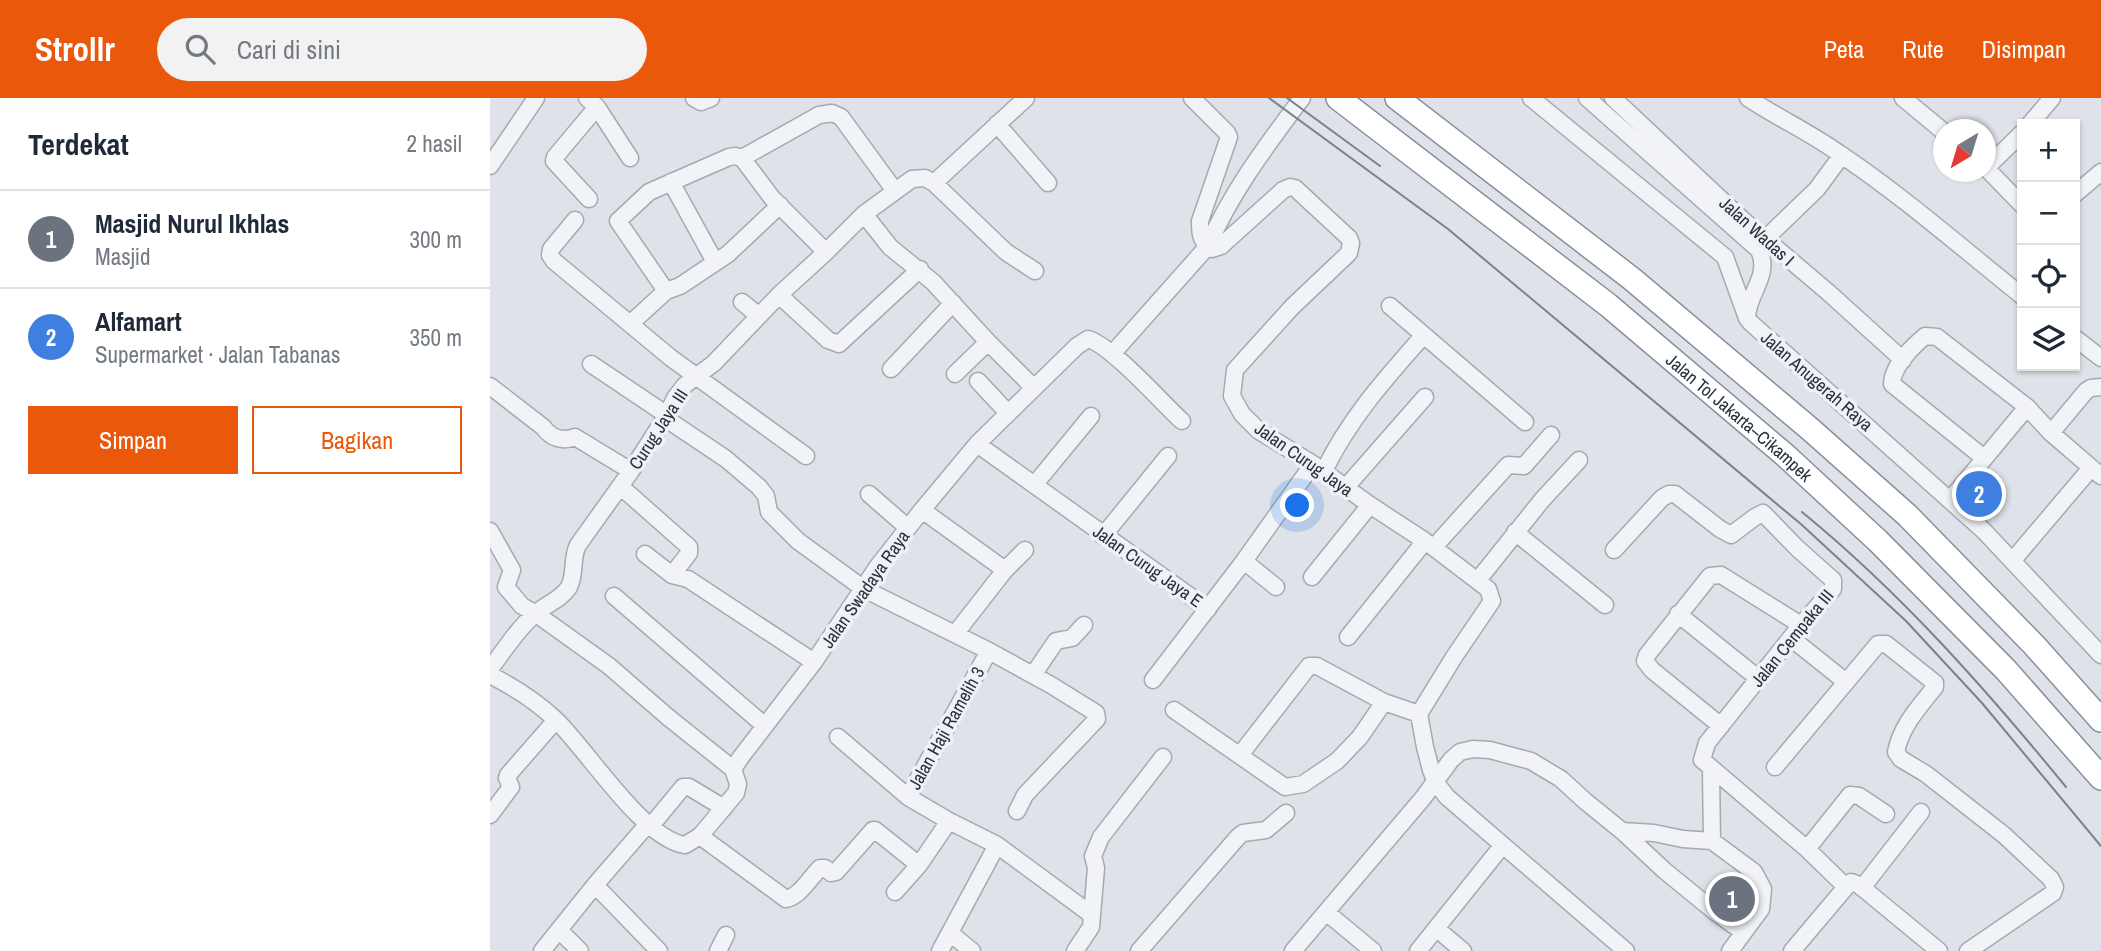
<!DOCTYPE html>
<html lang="id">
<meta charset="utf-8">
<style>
body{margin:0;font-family:"Archivo Narrow",sans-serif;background:#f2f2f3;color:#1f2937}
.controls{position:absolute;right:21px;top:21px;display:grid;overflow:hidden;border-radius:0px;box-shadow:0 2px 5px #0004}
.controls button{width:63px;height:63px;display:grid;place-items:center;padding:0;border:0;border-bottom:2px solid #e0e1e3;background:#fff;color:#1f2937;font:35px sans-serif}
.compass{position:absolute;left:1443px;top:21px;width:63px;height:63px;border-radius:50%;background:#fff;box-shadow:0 2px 5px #0004;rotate:218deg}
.you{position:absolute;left:808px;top:408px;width:24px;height:24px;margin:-18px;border:5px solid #fff;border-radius:50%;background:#1a73e8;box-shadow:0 0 0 10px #1a73e833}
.badge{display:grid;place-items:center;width:46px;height:46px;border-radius:50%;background:#ea580c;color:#fff;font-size:23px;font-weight:700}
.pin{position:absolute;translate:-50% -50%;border:4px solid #fff;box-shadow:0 2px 7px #0006}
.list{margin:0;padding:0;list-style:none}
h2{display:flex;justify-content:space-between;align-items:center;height:91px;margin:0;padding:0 28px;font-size:30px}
h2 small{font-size:23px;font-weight:400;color:#747a83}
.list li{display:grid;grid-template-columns:46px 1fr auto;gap:21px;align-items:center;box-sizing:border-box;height:98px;padding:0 28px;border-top:2px solid #e0e1e3}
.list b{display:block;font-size:26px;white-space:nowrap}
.list p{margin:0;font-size:23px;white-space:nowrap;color:#747a83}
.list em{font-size:23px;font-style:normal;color:#747a83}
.actions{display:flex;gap:14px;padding:21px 28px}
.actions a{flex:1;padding:16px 0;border:2px solid #ea580c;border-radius:0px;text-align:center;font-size:24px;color:#ea580c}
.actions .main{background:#ea580c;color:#fff}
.icon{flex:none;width:38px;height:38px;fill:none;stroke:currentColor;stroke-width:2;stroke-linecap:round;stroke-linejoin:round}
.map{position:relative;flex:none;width:1611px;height:853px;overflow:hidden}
header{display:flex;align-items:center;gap:42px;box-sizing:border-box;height:98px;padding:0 35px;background:#ea580c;color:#fff}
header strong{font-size:33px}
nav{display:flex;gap:38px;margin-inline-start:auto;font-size:24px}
.search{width:490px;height:63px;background:#f2f2f3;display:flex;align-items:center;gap:18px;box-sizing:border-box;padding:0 24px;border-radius:38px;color:#747a83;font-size:26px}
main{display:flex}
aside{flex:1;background:#fff}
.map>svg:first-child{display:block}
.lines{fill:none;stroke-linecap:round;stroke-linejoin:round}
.minor-casing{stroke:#a4a9b2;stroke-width:19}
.highway-casing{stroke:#86909e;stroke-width:26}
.minor{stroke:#f1f3f6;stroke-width:16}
.highway{stroke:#fff;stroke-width:23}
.tram{stroke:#788291;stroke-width:2}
.labels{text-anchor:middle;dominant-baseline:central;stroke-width:7;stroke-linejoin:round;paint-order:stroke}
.street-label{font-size:18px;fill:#28313e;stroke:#eef1f5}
</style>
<header>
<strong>Strollr</strong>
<div class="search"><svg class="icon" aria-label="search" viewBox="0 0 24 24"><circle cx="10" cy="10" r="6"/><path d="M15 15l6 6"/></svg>Cari di sini</div>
<nav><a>Peta</a><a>Rute</a><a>Disimpan</a></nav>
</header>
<main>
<aside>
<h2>Terdekat<small>2 hasil</small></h2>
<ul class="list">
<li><span class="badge" style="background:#6b7280">1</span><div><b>Masjid Nurul Ikhlas</b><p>Masjid</p></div><em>300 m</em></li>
<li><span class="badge" style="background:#3f7fe0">2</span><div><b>Alfamart</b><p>Supermarket · Jalan Tabanas</p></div><em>350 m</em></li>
</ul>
<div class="actions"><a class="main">Simpan</a><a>Bagikan</a></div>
</aside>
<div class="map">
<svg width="1611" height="853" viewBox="0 0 1611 853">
<rect width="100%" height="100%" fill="#dfe2e8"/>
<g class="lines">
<defs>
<path id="minor" d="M97,0l10,9 33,51
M204,0l7,4 10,-4
M702,0l35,35 2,4 -29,84c0,11 0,18 8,25
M1041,0l194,159 22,61 4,5 232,207 118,125
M1097,0l172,152c12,27 -12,43 -12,68
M1123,0l130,122 86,73 74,67
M1258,0c30,20 63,35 92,56 64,43 122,94 182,142
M1413,0l41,34
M507,26l51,59
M1540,26l22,-26
M252,60l77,-43 13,-2 9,4 54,74
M0,68l46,-68
M1496,70l36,37
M1496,70l36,-35
M181,84l44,80
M444,85l92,-85
M1585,96l26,-22
M99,101l-35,-38 1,-4 42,-50
M374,116l26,33 43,35 55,60 45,45
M85,122l-24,29 -1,6 4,6 117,97 135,98
M1274,142l53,-51 25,-34
M718,148l4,3 9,-3 62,-56 7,-3 5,1 54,50 2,5 -2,10 -57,54 -57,63 -3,26 10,18 17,17 54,33 57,41 55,36 63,48 4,12 -38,56 -35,57 6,33 6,23 5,13 11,14 179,154
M176,193l-48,-70 31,-29 80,-35 6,-1 7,2 30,40 54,54
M289,197l49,45 11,4 81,-75
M252,204l17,14
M900,208l135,116
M141,225l35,-32 14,-5 48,-32 52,-49
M1585,240l26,20
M622,256l96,-108c23,-54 59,-101 94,-148
M101,266l76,51
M401,271l62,-66
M465,276l33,-32
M488,283l30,32
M0,288l53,41c8,11 19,15 32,10l56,34
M175,320l61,41 33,28 7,9 3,16 29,29 66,48 125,62 62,34 45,28 1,6 -72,76 -8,16
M1561,335l35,-42 5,-3 10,-1
M487,346l231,165
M1494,360l-92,-74c0,-17 20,-37 33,-48l12,1 90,70 24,26 50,43
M834,373c25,-52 61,-92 99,-135
M545,386l56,-68
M130,388l69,61v6l-17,22
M856,389l79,-90
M379,396l39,34
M1460,402l77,-93
M432,412l83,60
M0,433l22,39 -6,17 16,19 13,7 74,53 60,52 64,51
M1025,434l90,73
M613,438l65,-80
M944,449l74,-82 16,1 27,-31
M1124,452l48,-52 7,-4h6l45,35 11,6 24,-18 8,-4 34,35 36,32v9l-32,36 -94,118 -5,17 105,89 39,38
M155,456l27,21 16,4 126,83
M1523,462l78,-92
M754,463l32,26
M822,479l58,-72
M988,482l64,-80 37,-40
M124,498l151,130
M1188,516l81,65
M465,536l50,-64 20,-20
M858,539l77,-96
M1301,540l55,44
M499,553l-81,146 41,24 48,24 95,70 -1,12 -16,24
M0,571c14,-18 27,-40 45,-55 11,-10 26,-14 34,-27 7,-13 2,-29 9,-42l53,-74 36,-56 8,-17 10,-13 29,-22 65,-68 47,-43 38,-38 48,-35 13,-1 9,5 72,69 29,19
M0,577c24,12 46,26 66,45 32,31 87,119 129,125l15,-9 36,-43 2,-9 -5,-15 8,-12 73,-95 64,-96 44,-56 55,-66 100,-98 11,-7c24,7 73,63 94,82
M543,577l23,-34 16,-3 12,-13
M663,582l91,-119 69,-97
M684,612l111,77 18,-3 34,-23 23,-24 24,-35 35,12
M1231,628l-69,-56 -7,-9 2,-6 63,-79 11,-1 80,50
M348,639l70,60
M750,657l69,-89h8l67,36
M1285,669l103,-123h8l49,39v4c-16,20 -34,39 -39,65l5,7 25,15 78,61 47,44 4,8 -2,6 -85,58
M1221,672l1,71
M0,717l21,-28 -4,-9 1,-3 48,-55
M160,729l33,-40h6l35,21
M1132,733l32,2 29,6 29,2 42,31 9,17 -2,20 -31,42
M210,738l86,63c14,-3 23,-20 34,-31h5l6,5 5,-1 37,-42h2l44,35
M1317,751l43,-54 9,1 27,18
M105,787l64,66
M1356,789l5,-5 8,3 80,66
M1372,790l59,-76
M405,794l24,-27 30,-44
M836,814l47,39
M602,817l4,-47 -3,-12 8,-19 62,-80
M947,831l26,22
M69,832l21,21
M460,835l22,18
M52,853l53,-66 52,-60
M228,853l8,-16
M450,853l57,-106
M649,853l99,-114 5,-4 23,-3 20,-17
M803,853l130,-153 28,-38 9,-8 13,-3 17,1 41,11 30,18 24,22 37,30 43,40 49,40 29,21
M928,853l84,-105
M1302,853l54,-64"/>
<g id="highway">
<path id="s1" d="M848,0l270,207 177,150 93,86 128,129 95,108"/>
<path d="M907,0l235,181 178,150 97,86 127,130 67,75"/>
</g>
</defs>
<use href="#minor" class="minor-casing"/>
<use href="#highway" class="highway-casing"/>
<use href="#minor" class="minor"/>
<use href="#highway" class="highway"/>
<path class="tram" d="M779,0l179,131 354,296 104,96 76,82 119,143
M797,0l93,68
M1312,414c99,81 183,176 264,275"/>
</g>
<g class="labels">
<g class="street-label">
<text transform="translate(1267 133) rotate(42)">Jalan Wadas I</text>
<text transform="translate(1327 283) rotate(41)">Jalan Anugerah Raya</text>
<text stroke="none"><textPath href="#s1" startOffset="513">Jalan Tol Jakarta–Cikampek</textPath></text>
<text transform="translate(168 331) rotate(-57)">Curug Jaya III</text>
<text transform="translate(814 361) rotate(35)">Jalan Curug Jaya</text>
<text transform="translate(658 468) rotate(35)">Jalan Curug Jaya E</text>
<text transform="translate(375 491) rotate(-55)">Jalan Swadaya Raya</text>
<text transform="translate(1302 540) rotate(-51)">Jalan Cempaka III</text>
<text transform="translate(456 630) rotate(-61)">Jalan Haji Ramelih 3</text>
</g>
</g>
</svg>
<div class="controls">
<button>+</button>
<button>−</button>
<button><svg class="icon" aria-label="locate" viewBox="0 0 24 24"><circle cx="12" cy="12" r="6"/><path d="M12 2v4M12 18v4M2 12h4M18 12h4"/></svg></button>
<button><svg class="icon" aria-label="layers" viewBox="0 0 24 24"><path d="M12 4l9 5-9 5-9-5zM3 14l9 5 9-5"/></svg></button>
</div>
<svg class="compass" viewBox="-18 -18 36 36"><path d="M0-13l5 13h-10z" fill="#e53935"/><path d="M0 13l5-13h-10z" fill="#747a83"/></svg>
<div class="you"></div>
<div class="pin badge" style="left:1242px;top:801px;background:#6b7280">1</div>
<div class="pin badge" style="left:1489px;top:396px;background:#3f7fe0">2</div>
</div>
</main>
